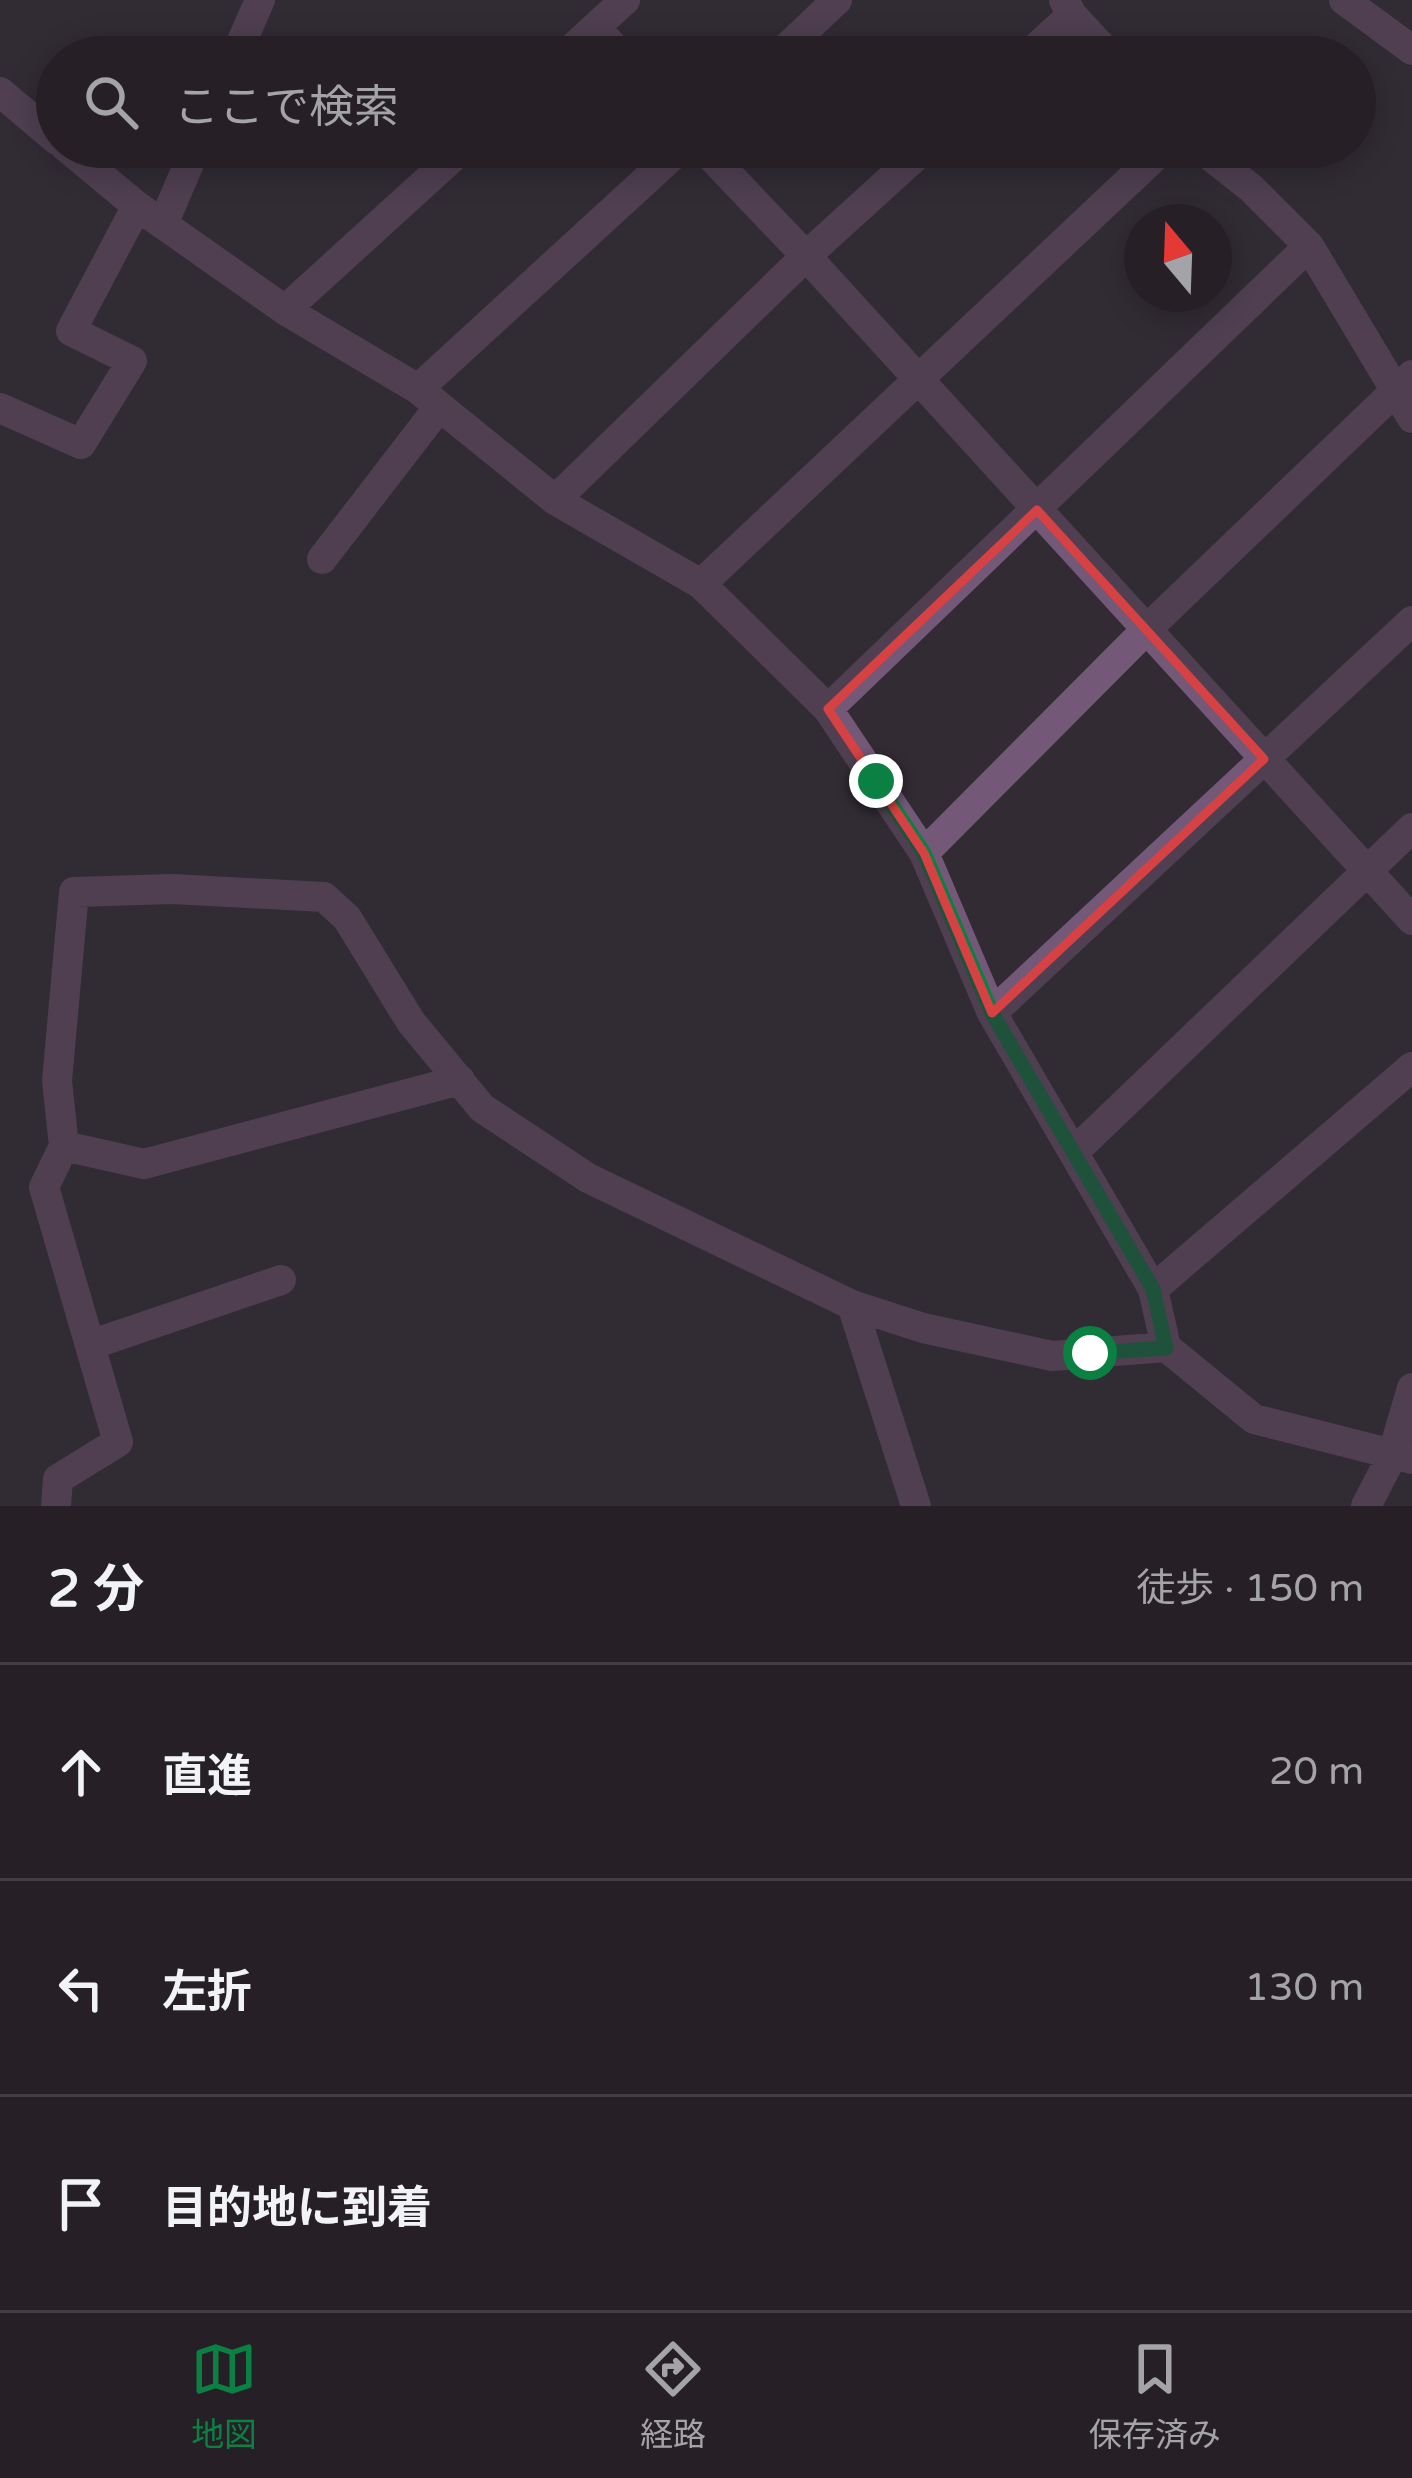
<!DOCTYPE html>
<html lang="ja">
<meta charset="utf-8">
<style>
body{margin:0;font-family:"Varela Round","Noto Sans JP",sans-serif;background:#322d32;color:#f1f3f6}
.compass{position:absolute;left:1124px;top:204px;width:108px;height:108px;border-radius:50%;background:#262026;box-shadow:0 6px 30px #0003;rotate:341deg}
.stop{position:absolute;width:36px;height:36px;margin:-27px;border:9px solid #0b8043;border-radius:50%;background:#fff}
.stop.end{background:#0b8043;border-color:#fff;box-shadow:0 3px 12px #0008}
.list{margin:0;padding:0;list-style:none}
h2{display:flex;justify-content:space-between;align-items:center;height:156px;margin:0;padding:0 48px;font-size:51px}
h2 small{font-size:39px;font-weight:400;color:#a4a3a7}
.list li{display:grid;grid-template-columns:78px 1fr auto;gap:36px;align-items:center;box-sizing:border-box;height:216px;padding:0 48px;border-top:3px solid #423e43}
.list b{display:block;font-size:45px;white-space:nowrap}
.list em{font-size:39px;font-style:normal;color:#a4a3a7}
.icon{flex:none;width:66px;height:66px;fill:none;stroke:currentColor;stroke-width:2;stroke-linecap:round;stroke-linejoin:round}
.map{position:relative;flex:none;width:1412px;height:1506px;overflow:hidden}
.search{position:absolute;background:#262026;box-shadow:0 6px 30px #0003;left:36px;right:36px;top:36px;height:132px;display:flex;align-items:center;gap:30px;box-sizing:border-box;padding:0 42px;border-radius:66px;color:#a4a3a7;font-size:45px}
.sheet{height:804px;background:#262026}
nav{display:flex;justify-content:space-around;align-items:center;box-sizing:border-box;height:168px;border-top:3px solid #423e43;background:#262026;font-size:33px;color:#a4a3a7}
nav a{display:grid;justify-items:center;gap:6px}
nav .on{color:#0b8043}
.map>svg:first-child{display:block}
.lines{fill:none;stroke-linecap:round;stroke-linejoin:round}
.street{stroke:#735877;stroke-width:30}
.route{stroke:#0b8043;stroke-width:15}
.marked{fill:none;stroke:#d64243;stroke-width:9;stroke-linejoin:round}
</style>
<div class="map">
<svg width="1412" height="1506" viewBox="0 0 1412 1506">
<rect width="100%" height="100%" fill="#322b33"/>
<g class="lines">
<path class="street" d="M1064,0l8,15 39,42
M1344,0l68,50
M596,27l26,30
M235,57l25,-57
M563,57l62,-57
M777,57l60,-57
M1026,57l46,-42
M0,92l57,48
M66,147l71,59 148,104 133,79 137,111 146,84 127,125 96,144 68,160 161,276 13,58 88,72 158,40
M702,147l104,109 606,664
M1199,147l52,41 58,58 103,172
M163,224l33,-77
M285,310l179,-163
M418,389l264,-242
M0,408l81,36 51,-83 -61,-30 66,-125
M555,500l251,-244 120,-109
M322,559l117,-152
M701,584l464,-437
M828,709l481,-463
M924,853l222,-223 266,-255
M992,1013l420,-392
M64,1146l80,18 316,-84
M1074,1152l338,-324
M1153,1289l259,-222
M852,1305l64,201
M90,1345l191,-65
M56,1506l2,-27 60,-37 -74,-255 20,-41 -7,-65 17,-189 99,-3 151,8 23,21 64,104 71,86 106,70 264,127 71,23 129,28 114,-9
M1366,1506l26,-50 20,-68"/>
</g>
<g class="lines">
<path class="route" d="M876,781l48,72 68,160 161,276 13,59 -76,5"/>
</g>
<path d="M0 0H1412V1506H0ZM1037,510l227,249 -272,254 -68,-160 -96,-144z" fill="#322b33" fill-opacity=".55" fill-rule="evenodd"/>
<path class="marked" d="M1037,510l227,249 -272,254 -68,-160 -96,-144z"/>
</svg>
<svg class="compass" viewBox="-18 -18 36 36"><path d="M0-13l5 13h-10z" fill="#e53935"/><path d="M0 13l5-13h-10z" fill="#a4a3a7"/></svg>
<div class="stop" style="left:1090px;top:1353px"></div>
<div class="stop end" style="left:876px;top:781px"></div>
<div class="search"><svg class="icon" aria-label="search" viewBox="0 0 24 24"><circle cx="10" cy="10" r="6"/><path d="M15 15l6 6"/></svg>ここで検索</div>
</div>
<section class="sheet">
<h2>2 分<small>徒歩 · 150 m</small></h2>
<ul class="list">
<li><svg class="icon" aria-label="ahead" viewBox="0 0 24 24"><path d="M12 20V5M6 11l6-6 6 6"/></svg><div><b>直進</b></div><em>20 m</em></li>
<li><svg class="icon" aria-label="left" viewBox="0 0 24 24"><path d="M17 20v-9H6M10 6l-5 5 5 5"/></svg><div><b>左折</b></div><em>130 m</em></li>
<li><svg class="icon" aria-label="arrive" viewBox="0 0 24 24"><path d="M6 21V4h12l-3 4 3 4H6"/></svg><div><b>目的地に到着</b></div></li>
</ul>
</section>
<nav>
<a class="on"><svg class="icon" aria-label="map" viewBox="0 0 24 24"><path d="M3 6l6-2 6 2 6-2v14l-6 2-6-2-6 2zM9 4v14M15 6v14"/></svg>地図</a>
<a><svg class="icon" aria-label="directions" viewBox="0 0 24 24"><path d="M12 3l9 9-9 9-9-9zM9 14v-3h6M13 9l2 2-2 2"/></svg>経路</a>
<a><svg class="icon" aria-label="saved" viewBox="0 0 24 24"><path d="M7 4h10v16l-5-4-5 4z"/></svg>保存済み</a>
</nav>
